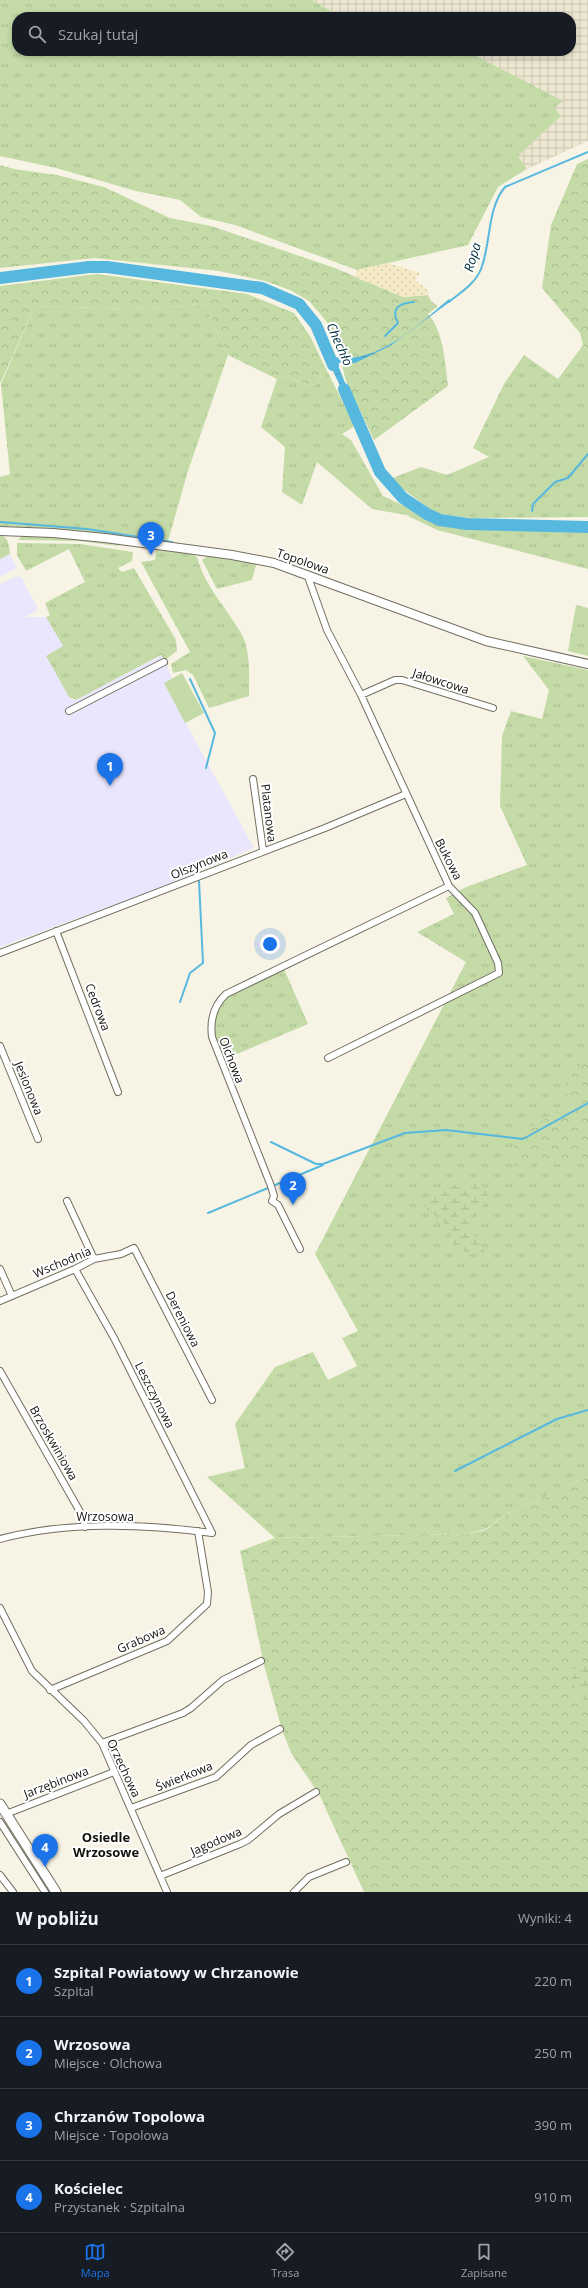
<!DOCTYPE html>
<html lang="pl">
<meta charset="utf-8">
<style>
body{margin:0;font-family:"Open Sans",sans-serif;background:#20242c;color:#f1f3f6}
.you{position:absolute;left:270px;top:944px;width:14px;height:14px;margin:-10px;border:3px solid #fff;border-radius:50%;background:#1a73e8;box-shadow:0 0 0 6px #1a73e833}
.badge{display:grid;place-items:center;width:26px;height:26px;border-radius:50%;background:#1a73e8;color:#fff;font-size:13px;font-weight:700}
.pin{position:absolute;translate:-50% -33px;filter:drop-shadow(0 1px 2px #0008)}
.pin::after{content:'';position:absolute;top:21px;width:14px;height:12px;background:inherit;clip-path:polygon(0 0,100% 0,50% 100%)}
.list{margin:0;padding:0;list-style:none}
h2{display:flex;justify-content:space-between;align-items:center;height:52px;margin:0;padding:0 16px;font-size:17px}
h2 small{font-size:13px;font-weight:400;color:#9ea1a6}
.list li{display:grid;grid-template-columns:26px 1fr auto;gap:12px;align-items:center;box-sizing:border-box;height:72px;padding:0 16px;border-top:1px solid #363941}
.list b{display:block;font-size:15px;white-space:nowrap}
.list p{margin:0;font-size:13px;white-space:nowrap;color:#9ea1a6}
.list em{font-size:13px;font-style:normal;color:#9ea1a6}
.icon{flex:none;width:22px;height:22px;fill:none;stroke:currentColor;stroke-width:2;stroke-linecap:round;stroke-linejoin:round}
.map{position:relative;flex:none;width:588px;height:1892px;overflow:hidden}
.search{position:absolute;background:#171b24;box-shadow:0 2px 6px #0003;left:12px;right:12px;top:12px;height:44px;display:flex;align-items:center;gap:10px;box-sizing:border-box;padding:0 14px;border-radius:16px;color:#9ea1a6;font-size:15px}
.sheet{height:340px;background:#171b24}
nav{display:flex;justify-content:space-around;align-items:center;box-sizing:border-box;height:56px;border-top:1px solid #363941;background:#171b24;font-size:11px;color:#9ea1a6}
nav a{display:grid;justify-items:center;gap:2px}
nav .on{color:#1a73e8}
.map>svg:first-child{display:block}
.industrial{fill:url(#industrial-grid)}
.medical{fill:#eae6fd}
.grass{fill:url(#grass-tufts)}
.forest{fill:url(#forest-crowns)}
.wetland{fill:url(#wetland-marsh)}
.sand{fill:url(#sand-dots)}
.garden{fill:#c4dba8}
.water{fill:url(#water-waves)}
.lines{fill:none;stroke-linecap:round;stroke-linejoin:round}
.stream{stroke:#56b8df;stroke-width:2}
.river{stroke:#56b8df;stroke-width:12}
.minor-casing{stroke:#726e61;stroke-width:8}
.tertiary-casing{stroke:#726e61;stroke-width:10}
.secondary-casing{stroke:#726e61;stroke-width:11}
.minor{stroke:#fff;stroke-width:6}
.tertiary{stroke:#fff;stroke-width:8}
.secondary{stroke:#fff;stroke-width:9}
.labels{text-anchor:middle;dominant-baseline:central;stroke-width:4;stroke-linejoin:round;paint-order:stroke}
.street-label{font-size:12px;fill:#13110d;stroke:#fff}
.water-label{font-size:13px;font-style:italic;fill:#002f3e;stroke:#fff}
.neighbourhood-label{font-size:13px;font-weight:bold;fill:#13110d;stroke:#fff}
</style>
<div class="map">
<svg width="588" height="1892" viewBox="0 0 588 1892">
<defs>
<pattern id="industrial-grid" width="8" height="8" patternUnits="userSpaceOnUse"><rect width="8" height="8" fill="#ede6d1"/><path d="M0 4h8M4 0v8" fill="none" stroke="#cac4b2"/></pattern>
<pattern id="grass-tufts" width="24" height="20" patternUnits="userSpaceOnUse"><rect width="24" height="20" fill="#c4dba8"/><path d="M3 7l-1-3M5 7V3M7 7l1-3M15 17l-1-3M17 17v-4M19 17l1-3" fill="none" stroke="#a8bb8f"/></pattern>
<pattern id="forest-crowns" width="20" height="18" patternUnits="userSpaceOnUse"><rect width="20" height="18" fill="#c4dba8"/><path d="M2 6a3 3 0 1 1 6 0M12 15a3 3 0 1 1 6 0" fill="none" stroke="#a8bb8f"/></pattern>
<pattern id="wetland-marsh" width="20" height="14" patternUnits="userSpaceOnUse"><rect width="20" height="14" fill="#c4dba8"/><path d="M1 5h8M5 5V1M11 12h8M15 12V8" fill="none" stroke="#a8bb8f"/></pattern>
<pattern id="sand-dots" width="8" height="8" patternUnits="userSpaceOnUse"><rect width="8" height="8" fill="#f4eac5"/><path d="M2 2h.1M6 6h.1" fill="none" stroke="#d0c8a8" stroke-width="1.8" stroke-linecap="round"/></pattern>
<pattern id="water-waves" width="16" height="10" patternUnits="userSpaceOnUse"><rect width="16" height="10" fill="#56b8df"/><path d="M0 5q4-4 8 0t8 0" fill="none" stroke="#4a9dbe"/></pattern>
</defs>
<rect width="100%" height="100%" fill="#f8f4e5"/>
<path class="industrial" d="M312,0h276v141l-61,28 -9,-13 43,-40 -7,-8 9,-7 -96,-50h104v-34h-230z"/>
<path class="medical" d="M10,554l7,14 -17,9v-18z
M15,577h6l16,30v4l-12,6h21l17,29 -17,10 23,41 3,2 4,1 86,-45 10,23 -8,5 90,165 -87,37 -167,62v-363z"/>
<path class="grass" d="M0,0h312l29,17h-324v34h450l96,50 -9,7 7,8 -43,40 9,13 -29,18 -30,58 -111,25 -122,-45 -34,-8 -21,-17 -44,-9 -80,-23 -56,-12z
M205,305l23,50 -40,116 -20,70 -48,-8 -1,3 -65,-7 -54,-3v-49l10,-3 -9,-90 34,-78 94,3z
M583,345l5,7v165l-118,1 -35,-5 -45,-34 31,-12 26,8 42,-18 -16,-9 31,-64 20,-29 34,24z
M323,363l32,63 -13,8 9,6 32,56 60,28 26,3 119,3v39l-151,-39 -31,-15 -34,-6 -55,-47 -15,43 -20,-13 3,-45 -24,-20 16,-48 10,-2 24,9 8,-3z
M0,535c9,3 9,10 10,19l-10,5z
M22,536h31l66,7v3l-40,-5 -61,-1z
M17,543l63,1 53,8 -1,9 -14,7 4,4 12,-4 42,72 1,11 -12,9 -4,-5 -85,45 -7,-3 -23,-41 17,-10 -17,-29 4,-2 -5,-12 40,-21 -16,-33 -43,22 -9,-16z
M156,550l36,4 5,3c8,30 30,51 45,78 9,18 7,42 7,61l-40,12 -16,-33 -7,-5 -13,3 -2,-9 19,-12 -49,-90 14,-2z
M208,556l49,6 -5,18 -35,9 -15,-29z
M576,605l12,3v48l-20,-5z
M523,656l65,14v807l-81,37 -21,15 -21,5 -190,4 -68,-61 38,-9 -10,-44 40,-57 38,-15 15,28 29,-14 -15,-28 16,-7 -43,-77 151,-292 -49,-30 37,-18 -8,-16 20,-11 61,-22 -27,-59 2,-70 9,-25 31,8 7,-29z
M284,969l24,55 -83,35 -10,-25 1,-20 10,-17z"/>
<path class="forest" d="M588,159v193l-5,-7 -3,-12 -38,-45 9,-63 26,-61z
M0,165l14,4 43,6 47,12 66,31 41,8 124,42 68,29 25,-2 3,6 7,5 -10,8c16,18 17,49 20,72l-74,54 -29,-62 -7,-33 -6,-9 -5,-14 -18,-21 -19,-11 -25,-9 -46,-10 -124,-13 -95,10z
M97,274l150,20 47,19 16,23 13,27 -4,20 -8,3 -24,-9 -10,2 -49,-24 -23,-50 -76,4 -94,-3 -35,78v-98z
M588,1060v101l-74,6 -1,-33 24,-10 32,-20 -5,-27z
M588,1477v415h-224l-45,-98 -28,-41 -9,-23 -18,-65 -24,-114 35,-13 190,-4 21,-4 21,-16z"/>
<path class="wetland" d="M475,1182l15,9 -8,15 -14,18 21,35 -35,-11 -4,-20 -26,-22 17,-19z
M588,1663v44l-22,-35z"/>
<path class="sand" d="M388,263l32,10 -5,7 14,11 -1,4 -25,2 -48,-20 2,-7z"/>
<path class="garden" d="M182,673l22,40 -19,10 -21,-40z"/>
<path class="water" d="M449,299l2,2 -61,45 -35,17h-18l16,39 -5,1 -24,-51 6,-3 4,8c43,8 84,-32 115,-58z"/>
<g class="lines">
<path class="stream" d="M449,302c12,-10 26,-18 32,-33 10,-25 6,-61 24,-82l83,-35
M385,336l13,-13c-8,-15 2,-20 16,-21
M532,511l1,-7 22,-22 13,-4 20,-24
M0,522l87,7 85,13
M515,525l2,-4
M513,527l1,-2
M190,679l25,54 -9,35
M180,1002l10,-29 13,-10 -4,-82
M271,1142l45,22h7l82,-31 41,-3 77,9 65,-36
M208,1213l115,-48
M455,1471l102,-52 31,-9"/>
<path class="river" d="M0,278l89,-11h18l155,21 37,16 17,21 17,40
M344,389l36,83 23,26 24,16 13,6 27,4 121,3"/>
<defs>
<path id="minor" d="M307,574l20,56 34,65 88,191 26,27 23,50 1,10 -171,85
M361,695l34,-15h7l91,28
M69,711l95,-49
M253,779l10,71
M56,931l62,161
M0,953l325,-125 81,-34
M0,1046l38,93
M67,1201l27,58
M300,1249l-22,-44 -6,-4 2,-5 -3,-10 -59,-149c-2,-16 1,-31 14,-43l223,-108
M0,1269l12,27
M75,1269l39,69 98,195
M0,1301l75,-32 19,-10 27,-5 13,-6 78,152
M0,1371l83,146 2,10
M0,1539c69,-18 142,-15 212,-6
M0,1608l32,63 52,50 18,22 65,149
M50,1690l117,-49 40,-37 1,-12 -10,-61
M102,1743l81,-30 8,-5 32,-28 38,-19
M131,1808l85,-31 35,-32 29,-16
M6,1814l108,-42
M0,1822l45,70
M0,1875l13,17
M160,1876l80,-32 8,-4 31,-26 37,-22
M294,1892l15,-15 37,-15"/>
<path id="tertiary" d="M0,531l53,2 52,5 127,17 42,8 212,78 102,23"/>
<path id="secondary" d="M0,1804l56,88"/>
</defs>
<use href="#minor" class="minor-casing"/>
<use href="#tertiary" class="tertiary-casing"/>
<use href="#secondary" class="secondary-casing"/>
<use href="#minor" class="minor"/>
<use href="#tertiary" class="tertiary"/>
<use href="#secondary" class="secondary"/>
</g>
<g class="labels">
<g class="street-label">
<text transform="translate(303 561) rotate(19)">Topolowa</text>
<text transform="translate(441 681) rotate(18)">Jałowcowa</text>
<text transform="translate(269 813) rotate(83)">Platanowa</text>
<text transform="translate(449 859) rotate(63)">Bukowa</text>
<text transform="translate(199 864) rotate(-22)">Olszynowa</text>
<text transform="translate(98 1007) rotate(69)">Cedrowa</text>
<text transform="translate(232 1060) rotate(69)">Olchowa</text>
<text transform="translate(29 1088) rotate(68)">Jesionowa</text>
<text transform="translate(62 1262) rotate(-23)">Wschodnia</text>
<text transform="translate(183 1319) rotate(63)">Dereniowa</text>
<text transform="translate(155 1395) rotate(63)">Leszczynowa</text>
<text transform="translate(54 1443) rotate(60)">Brzoskwiniowa</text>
<text x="105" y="1516">Wrzosowa</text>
<text transform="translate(141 1639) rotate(-24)">Grabowa</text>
<text transform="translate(124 1768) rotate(65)">Orzechowa</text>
<text transform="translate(184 1776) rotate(-22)">Świerkowa</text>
<text transform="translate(56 1782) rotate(-21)">Jarzębinowa</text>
<text transform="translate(216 1841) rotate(-23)">Jagodowa</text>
</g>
<g class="water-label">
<text transform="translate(472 257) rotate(-73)">Ropa</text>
<text transform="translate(340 344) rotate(66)">Chechło</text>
</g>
<g class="neighbourhood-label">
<text x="106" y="1837">Osiedle<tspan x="106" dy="15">Wrzosowe</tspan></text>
</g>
</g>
</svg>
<div class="you"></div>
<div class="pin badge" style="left:110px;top:786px">1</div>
<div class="pin badge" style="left:293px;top:1205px">2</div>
<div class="pin badge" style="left:151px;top:555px">3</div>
<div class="pin badge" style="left:45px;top:1867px">4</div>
<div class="search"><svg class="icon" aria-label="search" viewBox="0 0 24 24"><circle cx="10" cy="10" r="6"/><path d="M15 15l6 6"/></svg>Szukaj tutaj</div>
</div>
<section class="sheet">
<h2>W pobliżu<small>Wyniki: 4</small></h2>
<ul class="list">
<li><span class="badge">1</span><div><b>Szpital Powiatowy w Chrzanowie</b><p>Szpital</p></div><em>220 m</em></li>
<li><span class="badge">2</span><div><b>Wrzosowa</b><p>Miejsce · Olchowa</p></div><em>250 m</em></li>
<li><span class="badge">3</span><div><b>Chrzanów Topolowa</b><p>Miejsce · Topolowa</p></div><em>390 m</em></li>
<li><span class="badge">4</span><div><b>Kościelec</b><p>Przystanek · Szpitalna</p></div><em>910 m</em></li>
</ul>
</section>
<nav>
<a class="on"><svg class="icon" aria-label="map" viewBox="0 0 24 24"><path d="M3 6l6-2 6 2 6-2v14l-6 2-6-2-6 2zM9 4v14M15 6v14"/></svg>Mapa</a>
<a><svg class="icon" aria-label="directions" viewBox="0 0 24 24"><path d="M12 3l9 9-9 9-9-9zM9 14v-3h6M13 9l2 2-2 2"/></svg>Trasa</a>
<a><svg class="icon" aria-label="saved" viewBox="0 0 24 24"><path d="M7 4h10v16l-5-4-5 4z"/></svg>Zapisane</a>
</nav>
